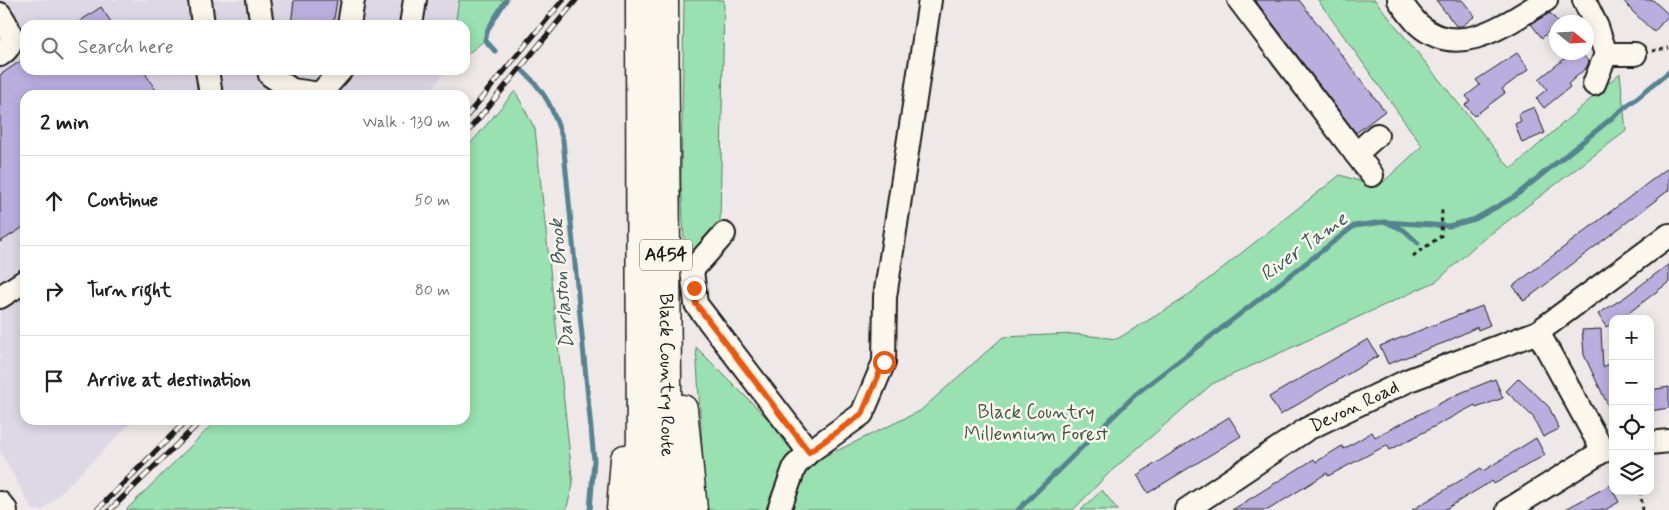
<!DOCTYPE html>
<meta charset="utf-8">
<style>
body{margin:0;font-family:Mynerve,sans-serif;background:#f6f6f6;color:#222}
.controls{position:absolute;right:15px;bottom:15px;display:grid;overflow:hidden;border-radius:10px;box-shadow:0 2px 12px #0003}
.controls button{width:45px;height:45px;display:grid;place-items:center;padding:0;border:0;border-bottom:1px solid #e0e0e0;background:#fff;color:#222;font:25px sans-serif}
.compass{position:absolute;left:1549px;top:15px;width:45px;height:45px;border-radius:50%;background:#fff;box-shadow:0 2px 12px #0003;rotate:108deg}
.stop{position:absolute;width:15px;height:15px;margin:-11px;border:4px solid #ea580c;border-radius:50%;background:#fff}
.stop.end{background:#ea580c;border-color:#fff;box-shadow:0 1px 5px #0008}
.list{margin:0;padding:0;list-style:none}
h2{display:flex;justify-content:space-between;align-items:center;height:65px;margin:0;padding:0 20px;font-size:21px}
h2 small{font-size:16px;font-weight:400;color:#767676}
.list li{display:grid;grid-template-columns:32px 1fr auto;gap:15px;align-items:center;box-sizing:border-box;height:90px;padding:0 20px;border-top:1px solid #e0e0e0}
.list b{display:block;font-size:19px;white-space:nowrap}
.list em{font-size:16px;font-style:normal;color:#767676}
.icon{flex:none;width:28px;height:28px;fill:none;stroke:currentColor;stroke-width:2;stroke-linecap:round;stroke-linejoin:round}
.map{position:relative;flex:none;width:1669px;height:510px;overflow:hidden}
.search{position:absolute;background:#fff;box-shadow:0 2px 12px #0003;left:20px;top:20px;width:450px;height:55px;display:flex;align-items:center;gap:12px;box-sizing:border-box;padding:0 18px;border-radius:15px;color:#767676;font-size:19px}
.panel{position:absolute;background:#fff;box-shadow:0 2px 12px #0003;left:20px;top:90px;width:450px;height:335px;border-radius:15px}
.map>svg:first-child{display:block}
.built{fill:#ded7e6}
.green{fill:#99e1b0;stroke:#5a7e66}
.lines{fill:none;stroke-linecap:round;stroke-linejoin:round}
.stream{stroke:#578390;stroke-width:5}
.building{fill:#baaedf;stroke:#1c1c1c}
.minor-casing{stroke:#1c1c1c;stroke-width:26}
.highway-casing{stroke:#1c1c1c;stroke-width:31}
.path{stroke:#1c1c1c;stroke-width:3;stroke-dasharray:4 4;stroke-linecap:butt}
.minor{stroke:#fbf7ec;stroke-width:22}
.highway{stroke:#fbf7ec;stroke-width:28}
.rail-casing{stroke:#1c1c1c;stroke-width:5.5}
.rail{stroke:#fbf7ec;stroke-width:4;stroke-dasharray:11;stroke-linecap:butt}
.route{stroke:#ea580c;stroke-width:6}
.labels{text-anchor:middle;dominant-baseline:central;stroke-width:5;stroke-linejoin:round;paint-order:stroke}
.shield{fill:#fbf7ec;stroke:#5f5e5a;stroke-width:1}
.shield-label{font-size:18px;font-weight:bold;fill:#1c1c1c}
.street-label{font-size:19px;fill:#1c1c1c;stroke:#fbf7ec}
.park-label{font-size:19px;fill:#425748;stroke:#fbf7ec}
.water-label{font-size:20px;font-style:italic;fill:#3e5860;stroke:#fbf7ec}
</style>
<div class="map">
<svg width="1669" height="510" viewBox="0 0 1669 510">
<rect width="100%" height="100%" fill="#eee8e9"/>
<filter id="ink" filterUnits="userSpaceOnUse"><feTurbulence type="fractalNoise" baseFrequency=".02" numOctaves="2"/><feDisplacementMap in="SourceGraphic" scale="10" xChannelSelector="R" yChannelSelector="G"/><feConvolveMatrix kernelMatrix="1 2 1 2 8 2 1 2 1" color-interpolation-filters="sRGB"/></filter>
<g filter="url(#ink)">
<path class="built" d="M0,0h459l-4,25h-430v45h421l-19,25h-402v325h109l-91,90h-10l-33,-59z"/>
<path class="green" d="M459,0h47l-18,29 -3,11 -20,16v-31h-10z
M684,0h40l-4,224 -35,36 -4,-79z
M1318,0h57l136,169 109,-96 6,58 -150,114 -39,36 -225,103 -103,89 -36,37h-367l-10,-163 79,79 53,29 92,-44 83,-74 71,-3 43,5 65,-39 158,-125 38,12 44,-41z
M515,91l20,38 38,356 -7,25h-440l91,-90h248v-270z
M1102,490l16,20h-37z"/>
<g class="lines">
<path class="stream" d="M495,51l-10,-11 3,-11 18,-29
M521,69c26,24 31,38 42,71l31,320 -4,50
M1390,224l14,6 14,13
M1018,510l118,-116 218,-168 30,-4 65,4 26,-7 39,-22 155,-125"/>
</g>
<path class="building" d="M294,0h43l-4,25h-42z
M1255,0h44l86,111 -29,22z
M1436,0h26l13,16 -13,10h-6z
M1623,0h30l16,15 -15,17 -21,-20z
M101,7l12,18h-39z
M1550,13l8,9 -16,16 -11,-14z
M1573,52h7l9,10 -3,6 -18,16 2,3 -26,21 -8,-10 11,-9 -8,-10z
M1517,53l12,16 -27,20 3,4 -31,23 -9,-11 5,-4 -4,-5 14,-11 -4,-5z
M25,58v12h118l16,25h-134v131l-25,16v-167z
M1534,107l11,26 -23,10 -7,-19 6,-3 -3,-7z
M1669,167v23l-145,111 -11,-15z
M1669,264v18l-39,30 -11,7h-6v4l-7,4 -8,-13 27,-17z
M1482,306l8,19 -12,5 -1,-3 -31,15 -58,22 -8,-18z
M1601,329l2,38 6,-3 4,8v44l-29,-61 -2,-25z
M1368,339l10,17 -98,59 -11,-18z
M1519,378l30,29 10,22 -16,8 -10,-20 -27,-26z
M1495,379l8,19 -27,10 -1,-3 -85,45 -3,-5 -59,31 -1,-3 -59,37h-36l82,-51 2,3 26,-16 2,3 28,-17 3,5 83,-43z
M1669,387v21l-19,3v-21z
M1229,417l12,19 -93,57 -11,-18z
M1536,438l9,17 -51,29 -2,-3 -48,29h-32l69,-42 2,3z
M1610,485l9,17 -14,8h-41z"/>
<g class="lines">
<defs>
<g id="minor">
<path d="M200,0l3,25"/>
<path d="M258,0l4,25"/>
<path d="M1239,0l133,175"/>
<path d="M1399,0c6,8 12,17 19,24 41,38 90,-2 128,-24"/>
<path d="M1584,0l13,27 9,27"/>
<path d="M0,14c10,15 18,29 0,41"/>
<path d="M349,25l4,-25"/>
<path d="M411,25l4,-25"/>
<path d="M207,70l4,25"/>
<path d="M269,70l1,5 22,15 28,4 21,-24"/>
<path d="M1594,84l12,-30h29"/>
<path d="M1356,154l21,-19"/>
<path d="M724,234l-32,36 4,34 113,148"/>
<path d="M0,297l25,-16"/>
<path d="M1538,332l65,119"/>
<path d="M1650,443l19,-2"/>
<path d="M0,503l6,7"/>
<path d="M779,510l16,-44 14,-14 53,-38 22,-52 1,-65 45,-297"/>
<path id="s1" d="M1186,510l121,-81 102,-49 129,-48 131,-97"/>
<path d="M1508,510l95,-59 10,-2"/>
</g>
<g id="highway">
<path d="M640,0l1,510"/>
<path id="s2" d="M664,0l4,510"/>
<path d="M683,409l10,101"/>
<path d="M621,510l4,-51"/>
</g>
</defs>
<use href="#minor" class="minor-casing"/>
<use href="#highway" class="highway-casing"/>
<path class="path" d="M1652,51l17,-3
M1413,256l28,-20 1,-26
M1640,491l3,19"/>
<use href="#minor" class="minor"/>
<use href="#highway" class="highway"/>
<defs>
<path id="rail" d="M465,118l98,-118
M465,135l111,-135
M97,510l90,-90
M110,510l92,-90"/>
</defs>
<use href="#rail" class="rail-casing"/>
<use href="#rail" class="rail"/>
</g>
</g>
<g class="lines" filter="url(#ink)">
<path class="route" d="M694,288l2,16 113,148 53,-38 22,-52"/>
</g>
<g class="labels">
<rect class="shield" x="640" y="239.5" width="52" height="31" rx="4"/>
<g class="shield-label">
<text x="666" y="255">A454</text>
</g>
<g class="street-label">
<text stroke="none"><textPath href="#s2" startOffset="375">Black Country Route</textPath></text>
<text stroke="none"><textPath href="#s1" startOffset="198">Devon Road</textPath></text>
</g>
<g class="park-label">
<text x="1036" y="412">Black Country<tspan x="1036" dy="22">Millennium Forest</tspan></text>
</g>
<g class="water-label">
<text transform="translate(1304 247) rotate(-36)">River Tame</text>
<text transform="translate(562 284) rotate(-95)">Darlaston Brook</text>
</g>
</g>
</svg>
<div class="controls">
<button>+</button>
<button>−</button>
<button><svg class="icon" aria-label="locate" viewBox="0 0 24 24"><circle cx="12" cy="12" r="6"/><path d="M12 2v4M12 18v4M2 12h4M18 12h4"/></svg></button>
<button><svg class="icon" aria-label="layers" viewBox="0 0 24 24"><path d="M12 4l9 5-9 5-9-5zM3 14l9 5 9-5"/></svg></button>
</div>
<svg class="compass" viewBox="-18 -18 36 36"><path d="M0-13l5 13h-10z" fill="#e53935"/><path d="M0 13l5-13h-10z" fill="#767676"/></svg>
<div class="stop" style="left:884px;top:362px"></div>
<div class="stop end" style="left:694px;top:288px"></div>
<div class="search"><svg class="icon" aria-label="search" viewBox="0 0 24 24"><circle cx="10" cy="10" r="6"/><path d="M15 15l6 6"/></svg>Search here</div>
<section class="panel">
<h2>2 min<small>Walk · 130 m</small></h2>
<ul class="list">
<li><svg class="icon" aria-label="ahead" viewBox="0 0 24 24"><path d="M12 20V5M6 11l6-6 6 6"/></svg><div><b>Continue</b></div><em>50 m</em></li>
<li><svg class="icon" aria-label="right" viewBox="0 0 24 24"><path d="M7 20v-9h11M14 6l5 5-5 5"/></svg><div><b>Turn right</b></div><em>80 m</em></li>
<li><svg class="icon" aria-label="arrive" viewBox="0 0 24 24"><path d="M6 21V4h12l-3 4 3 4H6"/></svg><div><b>Arrive at destination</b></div></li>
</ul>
</section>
</div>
